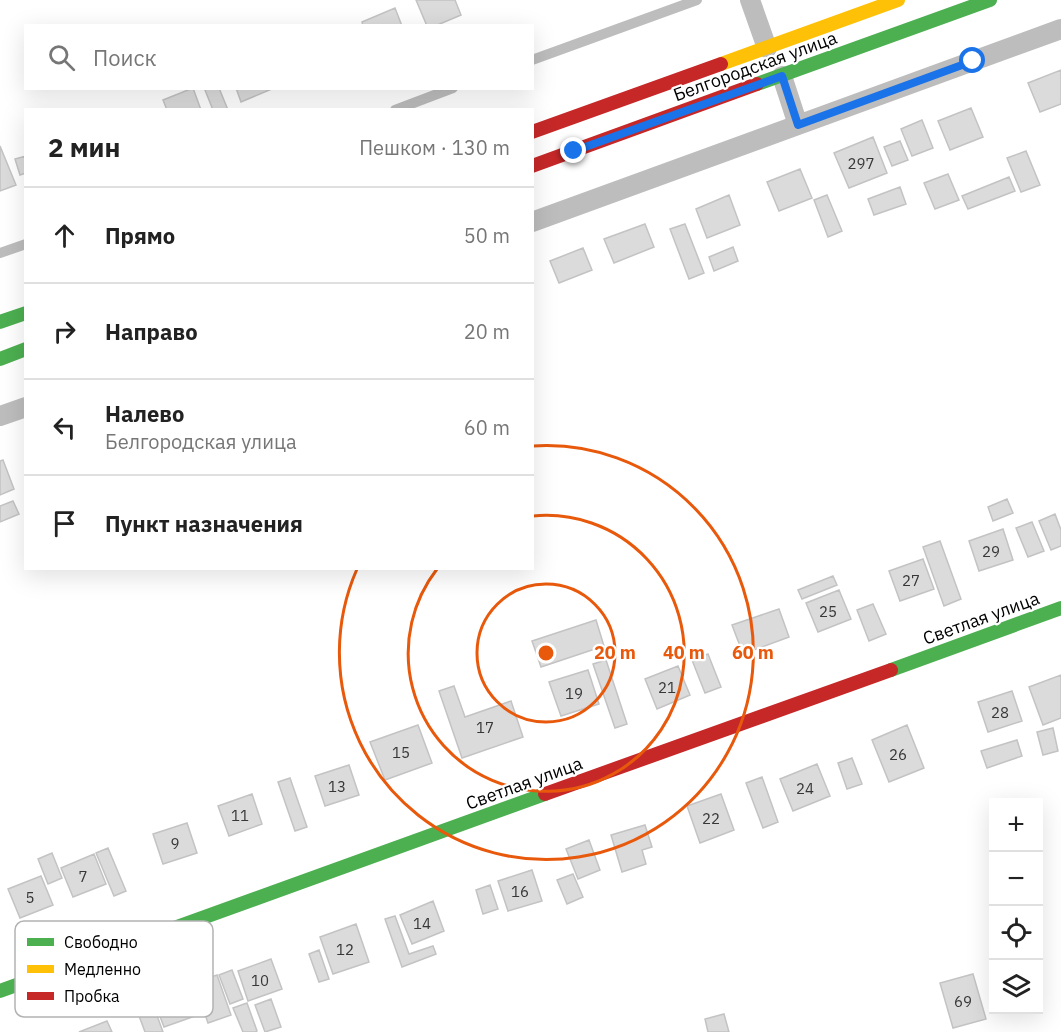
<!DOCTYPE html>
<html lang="ru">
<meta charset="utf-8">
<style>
body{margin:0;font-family:"IBM Plex Sans",sans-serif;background:#f6f6f6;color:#222}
.controls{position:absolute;right:18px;bottom:18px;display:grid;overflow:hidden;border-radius:0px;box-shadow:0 6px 24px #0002}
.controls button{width:54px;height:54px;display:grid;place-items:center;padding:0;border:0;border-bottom:2px solid #e0e0e0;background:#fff;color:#222;font:30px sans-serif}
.stop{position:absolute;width:18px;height:18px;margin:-14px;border:4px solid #1a73e8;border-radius:50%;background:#fff}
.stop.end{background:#1a73e8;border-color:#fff;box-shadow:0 2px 6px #0008}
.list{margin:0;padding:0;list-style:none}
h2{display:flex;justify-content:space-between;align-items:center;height:78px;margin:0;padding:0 24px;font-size:26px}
h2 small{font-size:20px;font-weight:400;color:#767676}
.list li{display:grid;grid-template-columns:39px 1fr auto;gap:18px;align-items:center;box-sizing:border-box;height:96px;padding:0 24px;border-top:2px solid #e0e0e0}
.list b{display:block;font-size:22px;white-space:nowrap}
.list p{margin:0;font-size:20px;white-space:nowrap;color:#767676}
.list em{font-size:20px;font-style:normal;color:#767676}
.icon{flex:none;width:33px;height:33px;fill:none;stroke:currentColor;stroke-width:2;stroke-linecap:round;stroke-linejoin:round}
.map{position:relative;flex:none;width:1061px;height:1032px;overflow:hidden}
.search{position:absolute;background:#fff;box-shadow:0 6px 24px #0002;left:24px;top:24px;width:510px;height:66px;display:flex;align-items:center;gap:15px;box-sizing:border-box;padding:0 21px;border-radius:0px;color:#767676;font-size:22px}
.panel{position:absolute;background:#fff;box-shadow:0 6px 24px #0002;left:24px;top:108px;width:510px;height:462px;border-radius:0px}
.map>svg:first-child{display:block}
.building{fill:#dbdbdb;stroke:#c3c3c3;stroke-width:1.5}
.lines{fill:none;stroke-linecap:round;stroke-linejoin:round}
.lane{stroke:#bdbdbd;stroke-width:10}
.street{stroke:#bdbdbd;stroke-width:20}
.fast{stroke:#4caf50;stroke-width:14}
.slow{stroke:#ffc107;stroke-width:14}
.jam{stroke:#c62828;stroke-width:14}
.route{stroke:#1a73e8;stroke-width:8}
.ring{fill:none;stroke:#e8590c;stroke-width:3}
.labels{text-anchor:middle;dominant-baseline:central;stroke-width:4.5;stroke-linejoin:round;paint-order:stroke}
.number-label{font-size:15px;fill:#373737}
.street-label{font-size:18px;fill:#000;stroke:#fff}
.key{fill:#fff;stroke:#b2b2b2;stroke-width:1.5}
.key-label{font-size:16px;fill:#000}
.centre{fill:#e8590c;stroke:#fff;stroke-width:3}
.ring-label{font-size:18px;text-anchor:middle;font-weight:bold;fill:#e8590c;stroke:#fff;stroke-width:4.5;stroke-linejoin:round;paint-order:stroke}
</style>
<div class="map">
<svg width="1061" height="1032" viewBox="0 0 1061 1032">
<rect width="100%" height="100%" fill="#fff"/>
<path class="building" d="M416,0h39l6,15 -26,11h-8z
M395,8l7,18h-39l-1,-4z
M1061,70v34l-21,8 -12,-29z
M193,88l8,22h-34l-4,-10z
M208,88h11l9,22h-15l-8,-20z
M236,88h38l-33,14z
M971,108l12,29 -33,13 -12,-29z
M922,120l11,28 -21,8 -11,-27z
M873,137l14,36 -38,15 -15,-35z
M900,141l8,19 -16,6 -8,-19z
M0,146l16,39 -16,6z
M1026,151l14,34 -19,7 -14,-34z
M26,156v17l-6,2 -5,-16z
M800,169l12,29 -33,13 -12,-29z
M948,174l11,26 -24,9 -11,-26z
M1009,177l6,14 -47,18 -6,-13z
M900,187l6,17 -32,11 -6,-16z
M729,195l11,30 -33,13 -11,-29z
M827,195l15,36 -14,6 -14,-37z
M645,224l9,23 -40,16 -10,-24z
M685,224l19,49 -15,6 -19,-50z
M733,247l5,14 -24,10 -5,-14z
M583,248l9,22 -33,13 -9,-22z
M3,460l11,29 -14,6v-34z
M1007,499l6,14 -20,8 -5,-14z
M13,501l6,13 -19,8v-16z
M1055,514l6,16v16l-10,4 -12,-29z
M1032,522l12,29 -16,6 -12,-29z
M1003,529l10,31 -34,11 -10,-30z
M940,541l21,58 -17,7 -21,-59z
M923,559l11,30 -34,12 -11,-30z
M833,576l4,9 -35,14 -4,-9z
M839,590l12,29 -33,13 -12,-29z
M873,604l13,30 -17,7 -12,-31z
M779,609l10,28 -46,17 -11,-29z
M596,620l8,26 -63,21 -9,-26z
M708,654l13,33 -16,6 -13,-33z
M606,660l21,64 -12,4 -22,-64z
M678,666l12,29 -33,14 -12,-30z
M588,670l11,34 -38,12 -12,-34z
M1061,675v43l-18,7 -14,-38z
M454,686l11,31 46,-16 12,36 -61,21 -23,-67z
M1012,691l10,30 -34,11 -10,-30z
M418,725l14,38 -47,17 -15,-38z
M907,725l17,43 -35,14 -17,-42z
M1053,728l5,23 -15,4 -6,-23z
M1017,740l5,16 -35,12 -6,-17z
M852,758l10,26 -15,5 -9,-26z
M817,764l13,32 -37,15 -13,-32z
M349,765l10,30 -34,11 -10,-30z
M762,777l16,45 -15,6 -17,-45z
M290,778l17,49 -12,4 -17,-49z
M252,794l10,30 -33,12 -11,-30z
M721,794l13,36 -34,13 -13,-37z
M187,823l10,30 -34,11 -10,-30z
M645,825l7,22 -10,3 4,14 -24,8 -11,-37z
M589,840l11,30 -22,9 -12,-30z
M108,848l18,43 -12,5 -18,-43z
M52,853l10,25 -14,6 -10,-25z
M94,854l12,30 -33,13 -12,-29z
M532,870l10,31 -34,10 -10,-30z
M573,874l10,23 -16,7 -10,-24z
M41,876l12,29 -33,13 -12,-29z
M490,885l8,24 -15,5 -7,-24z
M433,901l11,30 -32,13 -12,-29z
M395,916l14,38 24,-8 3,8 -34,13 -17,-48z
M356,924l13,38 -36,12 -13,-37z
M319,950l10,29 -10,3 -10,-28z
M271,959l11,30 -34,12 -10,-30z
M232,970l11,29 -13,5 -11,-29z
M973,974l13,45 -33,9 -13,-45z
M217,975l14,40 -23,8 -14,-40z
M187,985l11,30 -34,12 -11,-29z
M151,999l12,33h-18l-10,-27z
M271,999l10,28 -16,5 -10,-27z
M247,1003l10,28 -2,1h-12l-10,-24z
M724,1014l5,18h-21l-3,-13z
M107,1021l5,11h-33z"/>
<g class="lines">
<path class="lane" d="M532,60l165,-60
M395,110l58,-22
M0,253l26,-9"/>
<path class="street" d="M750,0l17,48
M782,76l16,49
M532,222l529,-193
M0,416l26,-9"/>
<path class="fast" d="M757,84l233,-84
M0,322l26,-9
M0,359l26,-10
M891,670l170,-62
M0,991l545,-197"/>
<path class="slow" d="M721,64l177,-64"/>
<path class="jam" d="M532,132l189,-68
M532,166l225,-82
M545,794l346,-124"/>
</g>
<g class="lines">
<path class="route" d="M574,151l208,-75 16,49 175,-64"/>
</g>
<g class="ring">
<circle cx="546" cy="653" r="69"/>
<path d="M533 516A138 138 0 1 1 437 569"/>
<path d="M533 446A207 207 0 1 1 357 569"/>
</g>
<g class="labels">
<g class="number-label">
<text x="861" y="163">297</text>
<text x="991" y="551">29</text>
<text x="911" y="580">27</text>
<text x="828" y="611">25</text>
<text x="667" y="687">21</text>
<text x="574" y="693">19</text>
<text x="1000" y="712">28</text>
<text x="485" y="727">17</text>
<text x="401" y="752">15</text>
<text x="898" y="754">26</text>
<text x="337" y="786">13</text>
<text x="805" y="788">24</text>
<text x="240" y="815">11</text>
<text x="711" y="818">22</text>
<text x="175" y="843">9</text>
<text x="83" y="876">7</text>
<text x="520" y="891">16</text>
<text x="30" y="897">5</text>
<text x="422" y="923">14</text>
<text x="345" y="949">12</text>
<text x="260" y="980">10</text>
<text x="963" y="1001">69</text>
</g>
<g class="street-label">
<text transform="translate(755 66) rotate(-20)">Белгородская улица</text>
<text transform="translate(981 618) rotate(-20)">Светлая улица</text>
<text transform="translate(524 783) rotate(-20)">Светлая улица</text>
</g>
</g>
<rect x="15" y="921" width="198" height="96" rx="9" class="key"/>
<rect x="27" y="938" width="27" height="8" fill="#4caf50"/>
<rect x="27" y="965" width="27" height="8" fill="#ffc107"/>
<rect x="27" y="992" width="27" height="8" fill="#c62828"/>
<g class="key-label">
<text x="64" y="948">Свободно</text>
<text x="64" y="975">Медленно</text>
<text x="64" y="1002">Пробка</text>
</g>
<circle cx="546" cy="653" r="9" class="centre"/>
<g class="ring-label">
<text x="615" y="659">20 m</text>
<text x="684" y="659">40 m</text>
<text x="753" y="659">60 m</text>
</g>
</svg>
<div class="controls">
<button>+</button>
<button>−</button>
<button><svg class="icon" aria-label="locate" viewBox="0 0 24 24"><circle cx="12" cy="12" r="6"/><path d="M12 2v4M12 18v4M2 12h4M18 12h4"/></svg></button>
<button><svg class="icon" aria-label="layers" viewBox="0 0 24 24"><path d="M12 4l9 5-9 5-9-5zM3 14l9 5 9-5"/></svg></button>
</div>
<div class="stop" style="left:973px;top:61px"></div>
<div class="stop end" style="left:574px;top:151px"></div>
<div class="search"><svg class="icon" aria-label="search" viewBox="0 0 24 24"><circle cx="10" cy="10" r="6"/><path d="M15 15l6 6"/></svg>Поиск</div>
<section class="panel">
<h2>2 мин<small>Пешком · 130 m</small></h2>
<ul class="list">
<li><svg class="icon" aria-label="ahead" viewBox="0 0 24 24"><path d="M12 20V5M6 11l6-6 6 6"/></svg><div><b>Прямо</b></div><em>50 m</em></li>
<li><svg class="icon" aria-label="right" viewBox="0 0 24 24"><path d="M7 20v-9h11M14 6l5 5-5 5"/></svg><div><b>Направо</b></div><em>20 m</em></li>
<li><svg class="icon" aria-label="left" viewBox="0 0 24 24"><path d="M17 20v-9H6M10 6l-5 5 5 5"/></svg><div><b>Налево</b><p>Белгородская улица</p></div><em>60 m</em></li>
<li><svg class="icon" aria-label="arrive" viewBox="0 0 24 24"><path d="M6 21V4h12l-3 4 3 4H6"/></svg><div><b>Пункт назначения</b></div></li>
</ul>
</section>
</div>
